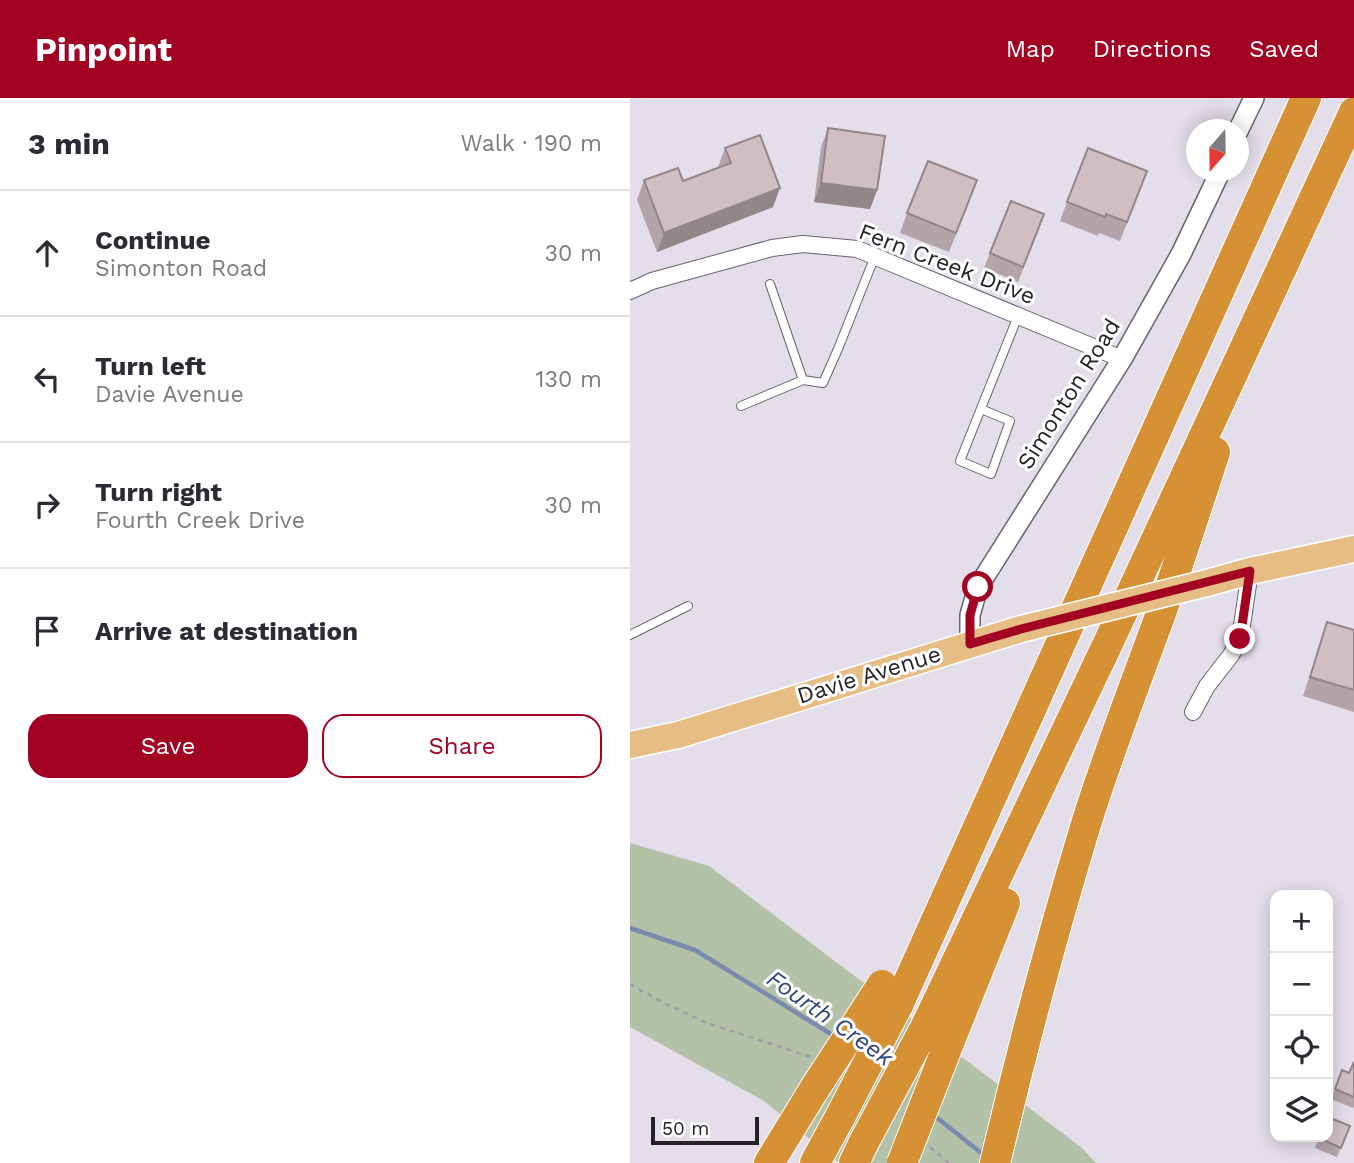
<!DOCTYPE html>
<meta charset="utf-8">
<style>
body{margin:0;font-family:"Work Sans",sans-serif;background:#f2f2f3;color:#2b2b33}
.controls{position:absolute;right:21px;bottom:21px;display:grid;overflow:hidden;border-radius:14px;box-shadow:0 4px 18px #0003}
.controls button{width:63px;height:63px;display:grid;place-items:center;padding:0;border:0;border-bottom:2px solid #e1e1e2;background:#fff;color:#2b2b33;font:35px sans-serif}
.compass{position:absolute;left:556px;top:21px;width:63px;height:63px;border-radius:50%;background:#fff;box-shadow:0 4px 18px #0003;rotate:200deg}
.scale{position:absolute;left:21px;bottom:18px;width:108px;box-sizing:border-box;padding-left:7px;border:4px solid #242227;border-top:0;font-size:19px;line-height:24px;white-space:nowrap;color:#242227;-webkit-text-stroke:5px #fff;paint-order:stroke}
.stop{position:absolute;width:21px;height:21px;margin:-16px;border:5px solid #a20323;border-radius:50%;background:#fff}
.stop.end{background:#a20323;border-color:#fff;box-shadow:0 2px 7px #0008}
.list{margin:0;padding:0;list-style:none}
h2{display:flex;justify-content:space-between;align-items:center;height:91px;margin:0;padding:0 28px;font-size:30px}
h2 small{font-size:23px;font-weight:400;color:#7c7c81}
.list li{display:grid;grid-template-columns:46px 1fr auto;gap:21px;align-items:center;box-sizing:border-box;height:126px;padding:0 28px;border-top:2px solid #e1e1e2}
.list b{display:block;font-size:26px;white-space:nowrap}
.list p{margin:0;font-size:23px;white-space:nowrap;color:#7c7c81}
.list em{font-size:23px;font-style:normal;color:#7c7c81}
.actions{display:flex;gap:14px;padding:21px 28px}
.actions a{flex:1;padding:16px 0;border:2px solid #a20323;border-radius:21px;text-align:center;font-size:24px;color:#a20323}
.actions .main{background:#a20323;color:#fff}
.icon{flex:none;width:38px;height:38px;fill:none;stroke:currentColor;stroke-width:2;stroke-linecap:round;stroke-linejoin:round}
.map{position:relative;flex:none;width:724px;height:1065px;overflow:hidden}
header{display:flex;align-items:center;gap:42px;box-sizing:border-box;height:98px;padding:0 35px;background:#a20323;color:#fff}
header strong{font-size:33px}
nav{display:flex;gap:38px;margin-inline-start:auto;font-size:24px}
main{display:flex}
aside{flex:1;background:#fff}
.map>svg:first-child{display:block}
.green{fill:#b4c1a9}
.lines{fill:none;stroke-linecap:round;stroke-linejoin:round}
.stream{stroke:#7a8bad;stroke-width:4.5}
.service-casing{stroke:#6a636f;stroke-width:10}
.minor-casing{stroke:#6a636f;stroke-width:18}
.tertiary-casing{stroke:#6a636f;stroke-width:22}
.primary-casing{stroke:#fff;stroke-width:29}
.motorway-casing{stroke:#fff;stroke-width:32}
.path{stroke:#a19ca6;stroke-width:2.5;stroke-dasharray:5 5;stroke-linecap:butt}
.service{stroke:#fff;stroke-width:8}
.minor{stroke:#fff;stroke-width:16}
.tertiary{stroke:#fff;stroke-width:19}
.primary{stroke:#e6bd85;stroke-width:26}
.motorway{stroke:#d59134;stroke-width:30}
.primary-bridge-casing{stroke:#fff;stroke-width:29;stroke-linecap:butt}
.motorway-bridge-casing{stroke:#fff;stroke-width:32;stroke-linecap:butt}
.primary-bridge{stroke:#e6bd85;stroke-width:26}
.motorway-bridge{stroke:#d59134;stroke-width:30}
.wall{fill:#b2a4a8}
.shaded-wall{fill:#918688}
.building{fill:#cfbfc3;stroke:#918688;stroke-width:2}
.route{stroke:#a20323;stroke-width:9}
.labels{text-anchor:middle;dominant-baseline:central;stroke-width:6;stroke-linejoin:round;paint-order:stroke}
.street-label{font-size:23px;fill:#242227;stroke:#fff}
.water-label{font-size:24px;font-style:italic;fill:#314777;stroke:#fff}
</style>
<header>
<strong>Pinpoint</strong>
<nav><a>Map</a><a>Directions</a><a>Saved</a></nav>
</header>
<main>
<aside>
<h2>3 min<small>Walk · 190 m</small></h2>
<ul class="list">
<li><svg class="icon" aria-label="ahead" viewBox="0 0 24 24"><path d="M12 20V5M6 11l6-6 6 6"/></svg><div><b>Continue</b><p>Simonton Road</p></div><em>30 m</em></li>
<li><svg class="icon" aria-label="left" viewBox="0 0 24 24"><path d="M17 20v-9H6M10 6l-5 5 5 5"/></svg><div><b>Turn left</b><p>Davie Avenue</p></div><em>130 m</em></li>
<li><svg class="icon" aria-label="right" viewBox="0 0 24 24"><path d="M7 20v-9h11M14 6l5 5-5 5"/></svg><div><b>Turn right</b><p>Fourth Creek Drive</p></div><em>30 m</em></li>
<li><svg class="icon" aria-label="arrive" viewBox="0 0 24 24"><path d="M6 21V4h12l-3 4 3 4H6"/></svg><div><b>Arrive at destination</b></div></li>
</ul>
<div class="actions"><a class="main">Save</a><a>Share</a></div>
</aside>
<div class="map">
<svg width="724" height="1065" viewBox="0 0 724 1065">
<rect width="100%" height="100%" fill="#e4ddea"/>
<path class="green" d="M0,745l79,23 373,282 14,15h-257l-75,-62 -134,-74z"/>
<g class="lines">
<path class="stream" d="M0,830l65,22 139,86
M301,1015l54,43"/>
<defs>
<path id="service" d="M140,186l33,96
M111,308l62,-26 20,3 15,-34 37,-93
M351,311l29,12 -19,53 -31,-13 58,-145
M0,537l58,-29"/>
<path id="minor" d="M0,193l22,-10 120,-33 31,-4 54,5 265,110
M563,614l14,-26 24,-31 9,-16 10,-68"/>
<path id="tertiary" d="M608,33l16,-33
M340,546v-29l8,-28 144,-228 59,-105 39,-82"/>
<path id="primary" d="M577,485l43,-12 104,-22
M0,647l48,-10 343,-106"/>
<path id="motorway" d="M268,907l408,-907
M296,928l184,-387 244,-527
M319,945l56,-140
M139,1065l46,-75
M185,1065l25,-46
M224,1065l10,-21
M365,1065c27,-114 57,-227 91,-339 19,-61 42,-121 64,-181 24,-63 44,-127 65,-191"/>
</defs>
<use href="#service" class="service-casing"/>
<use href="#minor" class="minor-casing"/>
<use href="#tertiary" class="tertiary-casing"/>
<use href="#primary" class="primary-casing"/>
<use href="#motorway" class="motorway-casing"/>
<path class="path" d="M0,886l34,19 40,19 107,35
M300,1049l19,16"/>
<use href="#service" class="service"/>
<use href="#minor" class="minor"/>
<use href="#tertiary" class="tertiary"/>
<use href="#primary" class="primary"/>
<use href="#motorway" class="motorway"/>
<defs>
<path id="primary-bridge" d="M391,531l186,-46"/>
<path id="motorway-bridge" d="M185,990l67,-103
M210,1019l58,-112
M234,1044l62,-116
M272,1065l47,-120"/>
</defs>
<use href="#primary-bridge" class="primary-bridge-casing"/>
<use href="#motorway-bridge" class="motorway-bridge-casing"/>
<use href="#primary-bridge" class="primary-bridge"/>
<use href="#motorway-bridge" class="motorway-bridge"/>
</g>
<path class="wall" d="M198,30l49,62 -7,19 -56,-7 7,-55z
M95,50l48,59 -116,45 -20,-52 7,-20 39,1 35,-14z
M517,73l-27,70 -21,-8 -1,3 -38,-15 7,-19z
M340,102l-21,52 -49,-19 7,-20z
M409,131l-21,53 -34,-14 6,-15z
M697,524l27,8v82l-51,-16z
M724,964v45l-1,1 -22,-9 4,-10 14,-16z
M720,1028l-13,31 -22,-9 4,-11z"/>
<path class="shaded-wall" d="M191,85l56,7 -7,19 -56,-7z
M150,90l-7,19 -116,45 7,-19z"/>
<path class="building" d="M198,30l57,8 -8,54 -56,-7z
M130,37l20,53 -116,45 -20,-53 34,-12 5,13 48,-18 -6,-15z
M458,50l59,23 -20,51 -21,-8 -1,3 -38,-15z
M298,63l49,19 -21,53 -49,-20z
M381,103l33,13 -21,53 -33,-14z
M697,524l27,8v60l-44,-13z
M724,964v35l-19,-8 7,-19 7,3z
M698,1019l22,9 -9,22 -22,-10v-1h9z"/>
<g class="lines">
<path class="route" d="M348,489l-8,28v29l51,-15 229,-58 -10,68"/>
</g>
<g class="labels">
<g class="street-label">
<text transform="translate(317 166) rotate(21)">Fern Creek Drive</text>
<text transform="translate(439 296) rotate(-58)">Simonton Road</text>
<text transform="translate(239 577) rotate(-17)">Davie Avenue</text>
</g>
<g class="water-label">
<text transform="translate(200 920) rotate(35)">Fourth Creek</text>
</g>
</g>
</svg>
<div class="controls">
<button>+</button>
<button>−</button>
<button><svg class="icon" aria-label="locate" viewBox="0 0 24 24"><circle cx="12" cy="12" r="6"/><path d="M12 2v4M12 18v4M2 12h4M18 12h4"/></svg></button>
<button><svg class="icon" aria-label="layers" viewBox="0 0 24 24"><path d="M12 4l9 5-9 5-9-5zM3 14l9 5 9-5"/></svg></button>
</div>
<svg class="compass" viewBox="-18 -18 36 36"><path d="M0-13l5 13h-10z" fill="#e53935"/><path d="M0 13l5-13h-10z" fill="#7c7c81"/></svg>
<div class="scale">50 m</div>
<div class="stop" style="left:348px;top:489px"></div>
<div class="stop end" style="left:610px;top:541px"></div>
</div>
</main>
